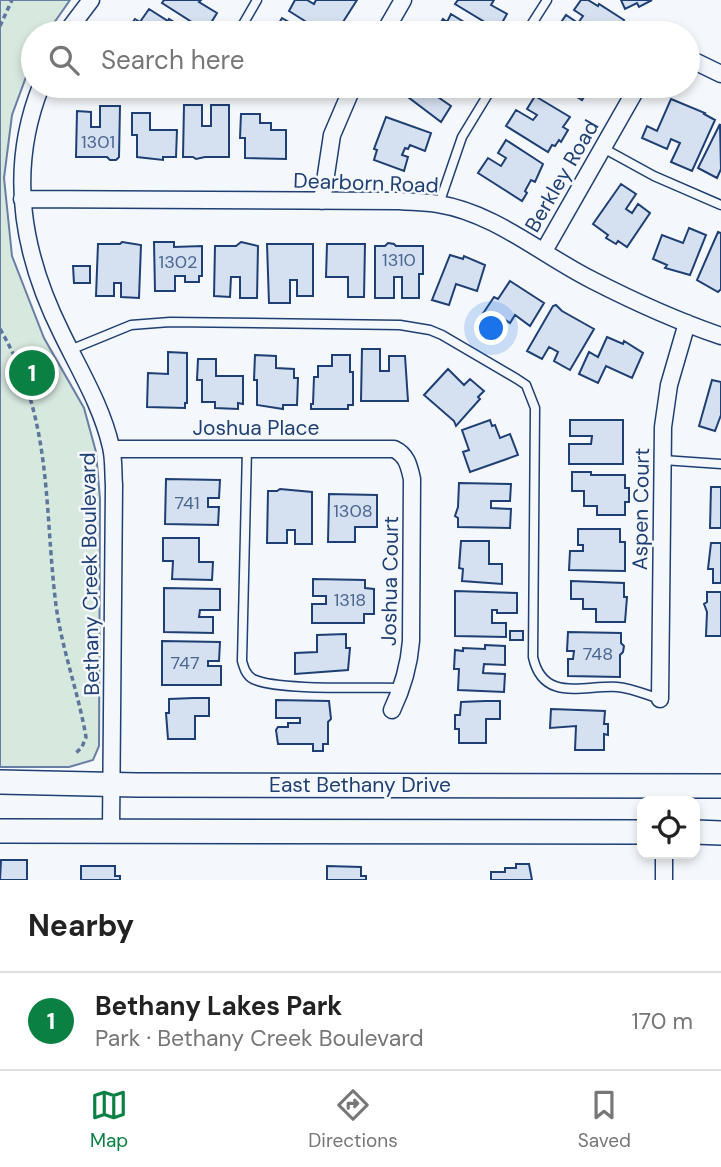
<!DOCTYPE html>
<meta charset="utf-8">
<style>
body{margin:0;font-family:"DM Sans",sans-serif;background:#f2f2f2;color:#222}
.controls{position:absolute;right:21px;bottom:21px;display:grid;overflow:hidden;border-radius:14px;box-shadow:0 4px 10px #0003}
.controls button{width:63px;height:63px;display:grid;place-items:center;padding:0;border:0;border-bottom:2px solid #e0e0e0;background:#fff;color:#222;font:35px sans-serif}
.you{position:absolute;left:492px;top:329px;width:24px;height:24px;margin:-18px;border:5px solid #fff;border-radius:50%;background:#1a73e8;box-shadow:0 0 0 10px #1a73e833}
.badge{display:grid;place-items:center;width:46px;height:46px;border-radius:50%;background:#0b8043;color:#fff;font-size:23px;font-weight:700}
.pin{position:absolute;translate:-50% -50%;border:4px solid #fff;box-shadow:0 2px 7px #0006}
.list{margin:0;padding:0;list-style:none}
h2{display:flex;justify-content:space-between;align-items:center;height:91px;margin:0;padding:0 28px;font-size:30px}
h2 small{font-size:23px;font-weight:400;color:#767676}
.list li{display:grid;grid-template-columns:46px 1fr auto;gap:21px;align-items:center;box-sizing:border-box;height:98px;padding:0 28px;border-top:2px solid #e0e0e0}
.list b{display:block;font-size:26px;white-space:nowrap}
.list p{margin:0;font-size:23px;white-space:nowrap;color:#767676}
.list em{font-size:23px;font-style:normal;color:#767676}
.icon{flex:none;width:38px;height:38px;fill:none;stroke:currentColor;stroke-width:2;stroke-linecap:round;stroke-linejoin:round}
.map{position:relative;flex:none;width:721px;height:880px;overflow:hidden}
.search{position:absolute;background:#fff;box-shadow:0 4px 10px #0003;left:21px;right:21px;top:21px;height:77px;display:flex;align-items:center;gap:18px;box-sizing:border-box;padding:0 24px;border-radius:38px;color:#767676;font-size:26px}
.sheet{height:189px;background:#fff}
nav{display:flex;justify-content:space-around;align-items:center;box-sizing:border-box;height:98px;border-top:2px solid #e0e0e0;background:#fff;font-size:19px;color:#767676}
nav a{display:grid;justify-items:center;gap:4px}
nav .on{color:#0b8043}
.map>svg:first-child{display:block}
.green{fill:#d7e8df;stroke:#687fa3;stroke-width:2}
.building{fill:#d5e0f0;stroke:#1d3f73;stroke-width:2}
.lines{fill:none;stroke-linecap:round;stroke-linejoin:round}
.service-casing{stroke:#1d3f73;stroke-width:11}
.minor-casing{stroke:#1d3f73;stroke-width:19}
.secondary-casing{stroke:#1d3f73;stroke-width:26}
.path{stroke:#5e769c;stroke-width:3.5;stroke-dasharray:5 3.5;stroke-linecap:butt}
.service{stroke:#f4f7fb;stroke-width:8}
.minor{stroke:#f4f7fb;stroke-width:16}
.secondary{stroke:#f4f7fb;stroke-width:23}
.labels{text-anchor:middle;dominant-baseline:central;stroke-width:5;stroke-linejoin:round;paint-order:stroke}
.number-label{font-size:18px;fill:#4b6792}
.street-label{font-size:21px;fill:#1d3f73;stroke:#f4f7fb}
</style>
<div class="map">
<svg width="721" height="880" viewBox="0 0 721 880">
<rect width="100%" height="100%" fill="#f4f7fb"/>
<path class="green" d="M0,0h70l-23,33h-14v25l-21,57 -8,63 8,78 32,82 40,70 12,44 4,47 -1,247 -6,14 -24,7h-69z"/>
<path class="building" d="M164,0h37l-2,2 18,11 -11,18 -44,-28z
M295,0h12l7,4 2,-4h41l-21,33h-12l-35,-22z
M458,0h36l-3,5 16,9 -9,16 -43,-26z
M581,0h7l10,6 1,-2 25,16 -8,13h-55l-5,-3 10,-15 12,8 5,-7 -9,-6z
M621,0h31l-13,7 -2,-4 -12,6z
M149,9l19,12 1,-2 16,10 -3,4h-57l10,-14 5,3z
M451,14l31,19h-48l9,-14 4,3z
M282,18l26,15h-35z
M410,86h31l-6,9 16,11 -10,16 -37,-28z
M560,86h31l-9,14z
M535,96l35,21 -7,10 5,3 -7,12 -2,-2 -4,6 -3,-1 -4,7 -42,-26 10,-16 17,10 4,-5 -10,-6z
M671,99l34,14 -1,1 11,6 -23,51 -21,-9 9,-19 -9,-4 -4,10 -25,-11 5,-12 10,5z
M184,105h18v21h9v-21h18v52h-24l-9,2 -3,-2h-10z
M100,106h20l-1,51 -3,3h-6l-3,-3h-31l1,-46 14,1v15h9z
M132,113h18v17h27l-1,27h-13v3l-26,-3v-22h-5z
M241,114h19v9h11v7h15v29l-41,-1v-20h-5z
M386,117l45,16 -6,18 -15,-6 -2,4 -3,-1 -3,7 6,2 -4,14 -30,-11 3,-10 -3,-1z
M720,124l1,45 -4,9 -19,-10z
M506,140l37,24 -8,18 -4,-2 -6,11 2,2 -5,8 -44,-28 10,-15 13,8 5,-8 -8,-5z
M621,184l15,10 -10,15 6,4 6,-9 12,9 -23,34 -9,-6 -2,3 -10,-6 2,-3 -15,-11z
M689,228l17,7 -16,40 -25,-7 2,-3 -14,-6 9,-24 21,8z
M718,232l3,1v56l-3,3 -21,-12z
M122,242l19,3 -2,53 -18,-1v-14h-7v13h-18l2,-52h22z
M154,242h20v5l28,-1v30h-3v6h-14v-6h-10v15h-20z
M241,242l17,4 -1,52h-17v-21h-9l-1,20 -16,-1 1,-50h21z
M388,243l6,1 2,2h27v28h-4v24h-17v-21h-8v21h-19v-52h10z
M267,244h46v52h-16v-16h-7v23h-21z
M327,244h38l-1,53h-16v-20h-22z
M450,255l13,4 1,-3 21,9 -8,26 -21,-7 -7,21 -17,-5z
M73,266h17v17h-16z
M510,281l34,22 -14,23 -15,-11 -5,8 -8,-5 -6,10 -16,-10 14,-21 4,2z
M556,305l6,6 32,18 -24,41 -16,-9 4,-9 -9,-5 -7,12 -15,-8 26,-45z
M607,337l16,7 1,-3 19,12 -11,25 -26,-12 -8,17 -19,-9 10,-22 9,5z
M362,349h18v22h9v-15h16l3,45h-47z
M168,352l19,1v50h-2v5l-38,-1 1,-34 20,1z
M255,355l21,1v12l18,1v9h4l-1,27h-14v4l-26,-4v-25h-3z
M332,355h18v17h3v33h-5v4h-37v-5h2l1,-27h4v-11h14z
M198,359h18v17h27v28l-5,-1v6l-23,-1v-6h-13v-22h-5z
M448,369l16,16 6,-6 14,12 -6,6 2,2 -24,27 -2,-5 -30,-26z
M712,380l9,2v33l-6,16 -16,-5z
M490,420l2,6 3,-1 5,13 10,-4 8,21 -48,17 -7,-20 6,-2 -7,-20z
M570,420h53v44h-54v-20h22l1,-8h-22z
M572,472h19v3h34v13h4v14h-4v13h-28v-9h-13v-15h-12z
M166,479l54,1 -1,18h-11v9h11l-1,18 -53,-1z
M459,483l52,1 -1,17h-19v7l20,1 -1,19 -52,-1v-9l-3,-2 3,-9z
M711,487h10v41h-11z
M280,489l32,3v52h-17v-14h-8v13h-20l1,-52h9z
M329,494l48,1v32h-22v15h-27z
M578,529h42v13h5v29l-56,-1 1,-19h13v-6h-5z
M163,538h36v24h14l-1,18 -40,-1 1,-18h-10z
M461,541h28v23h13v20l-40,-3 1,-12 -4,-1z
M711,543h10v40h-8v-14h-5z
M313,579l52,1v8l9,1v25h-10v9h-52v-19h14v-8h-13z
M571,581l53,2v14h3l-2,25h-29v-13h-13v-10h-12z
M164,588l56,1v21h-20l-1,7h14v16l-49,-1z
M455,591l62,2v20h-20v-3h-5v13h14v14l-51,-1z
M707,592h14v44h-15l1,-24 -3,-8 3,-2z
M510,631h13v9h-13z
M568,632l53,1v10l3,3 -1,6 -3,3v22l-52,-1v-17h5l1,-8h-7z
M346,634v14h4l-2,22 -53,4v-21l22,-1v-17z
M162,641l58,1 -1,19h-11v5h13v19h-59z
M485,645l20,1v19l-21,-1 -1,9 22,1 -1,18 -46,-2 1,-21h-5l1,-19 8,1v-3l22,1z
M194,698h15v18h-14v23h-27l-2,-26h3v-14z
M276,700l53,1 2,18 -3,3v22h-5v7h-10v-7h-35l-2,-14 2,-3h10v-4h12v-5h-24z
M485,701h15v18h-14v24h-27v-14h-4v-14h5l1,-13z
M551,709l54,2 -1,13h4v11l-4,-1v16h-29l1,-24 -26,2z
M1,860h26v20h-27z
M516,864h13l3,16h-41v-8h14v-4h11z
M81,866h34v10h5v4h-39z
M327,866l34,1v9h5v4h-39z"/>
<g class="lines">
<defs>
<path id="service" d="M238,33l19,-33
M526,33l21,-33
M603,148l51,28 67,29
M439,204l23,-67 31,-51
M70,350l61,-25 39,-3 230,3 30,5 12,5 75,44 9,6 9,23 -2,249c10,46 51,28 84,30 14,1 30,8 43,12
M247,449l-5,212c2,7 4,14 11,18 24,12 118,8 149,9
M663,460l58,4"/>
<path id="minor" d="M66,33l25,-33
M384,33l19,-33
M688,58l33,16
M41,86c-34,85 -19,168 21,248 18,37 40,73 49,113 3,12 2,26 3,38l-3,345
M22,199l378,2c12,1 25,1 38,3 57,9 104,51 154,76 41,21 85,41 129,56
M322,201l10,-66 21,-49
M544,251l94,-165
M112,449h282c13,6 15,17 18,30l-1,162c-2,26 -8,46 -19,69
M660,699l3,-272 6,-42 18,-62
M664,854v26"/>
<path id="secondary" d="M0,782l137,3 584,1
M0,831l642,1
M695,832l26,1"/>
</defs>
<use href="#service" class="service-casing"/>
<use href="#minor" class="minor-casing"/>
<use href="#secondary" class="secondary-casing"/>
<path class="path" d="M0,26l12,-26
M0,329c52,88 44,172 55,268 5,48 23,93 31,140l-4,10 -8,8"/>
<use href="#service" class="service"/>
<use href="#minor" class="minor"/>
<use href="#secondary" class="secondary"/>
</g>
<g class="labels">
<g class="number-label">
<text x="98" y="142">1301</text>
<text x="399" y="260">1310</text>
<text x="178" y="262">1302</text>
<text x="187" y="503">741</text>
<text x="353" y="511">1308</text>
<text x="350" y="600">1318</text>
<text x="598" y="654">748</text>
<text x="185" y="663">747</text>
</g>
<g class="street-label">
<text transform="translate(562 176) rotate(-60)">Berkley Road</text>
<text transform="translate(366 183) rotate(2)">Dearborn Road</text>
<text x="256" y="428">Joshua Place</text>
<text transform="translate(641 509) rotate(-89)">Aspen Court</text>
<text transform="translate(90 574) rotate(-91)">Bethany Creek Boulevard</text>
<text transform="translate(390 581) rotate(-89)">Joshua Court</text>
<text x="360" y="785">East Bethany Drive</text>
</g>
</g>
</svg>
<div class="controls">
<button><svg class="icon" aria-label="locate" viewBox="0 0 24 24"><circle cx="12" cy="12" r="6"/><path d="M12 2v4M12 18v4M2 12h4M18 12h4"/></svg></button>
</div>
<div class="you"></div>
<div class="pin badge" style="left:32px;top:373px">1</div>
<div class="search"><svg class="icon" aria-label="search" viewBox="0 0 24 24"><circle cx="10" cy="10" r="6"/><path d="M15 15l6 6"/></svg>Search here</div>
</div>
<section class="sheet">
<h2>Nearby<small></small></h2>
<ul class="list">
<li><span class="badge">1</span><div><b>Bethany Lakes Park</b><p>Park · Bethany Creek Boulevard</p></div><em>170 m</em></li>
</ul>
</section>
<nav>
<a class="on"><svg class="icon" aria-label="map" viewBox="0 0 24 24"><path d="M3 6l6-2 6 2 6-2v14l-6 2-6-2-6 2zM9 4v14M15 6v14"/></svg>Map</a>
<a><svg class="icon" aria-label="directions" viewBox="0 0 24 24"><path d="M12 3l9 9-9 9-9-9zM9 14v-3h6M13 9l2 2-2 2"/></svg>Directions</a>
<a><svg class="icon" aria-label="saved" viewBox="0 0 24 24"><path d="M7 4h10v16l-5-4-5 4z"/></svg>Saved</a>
</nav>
